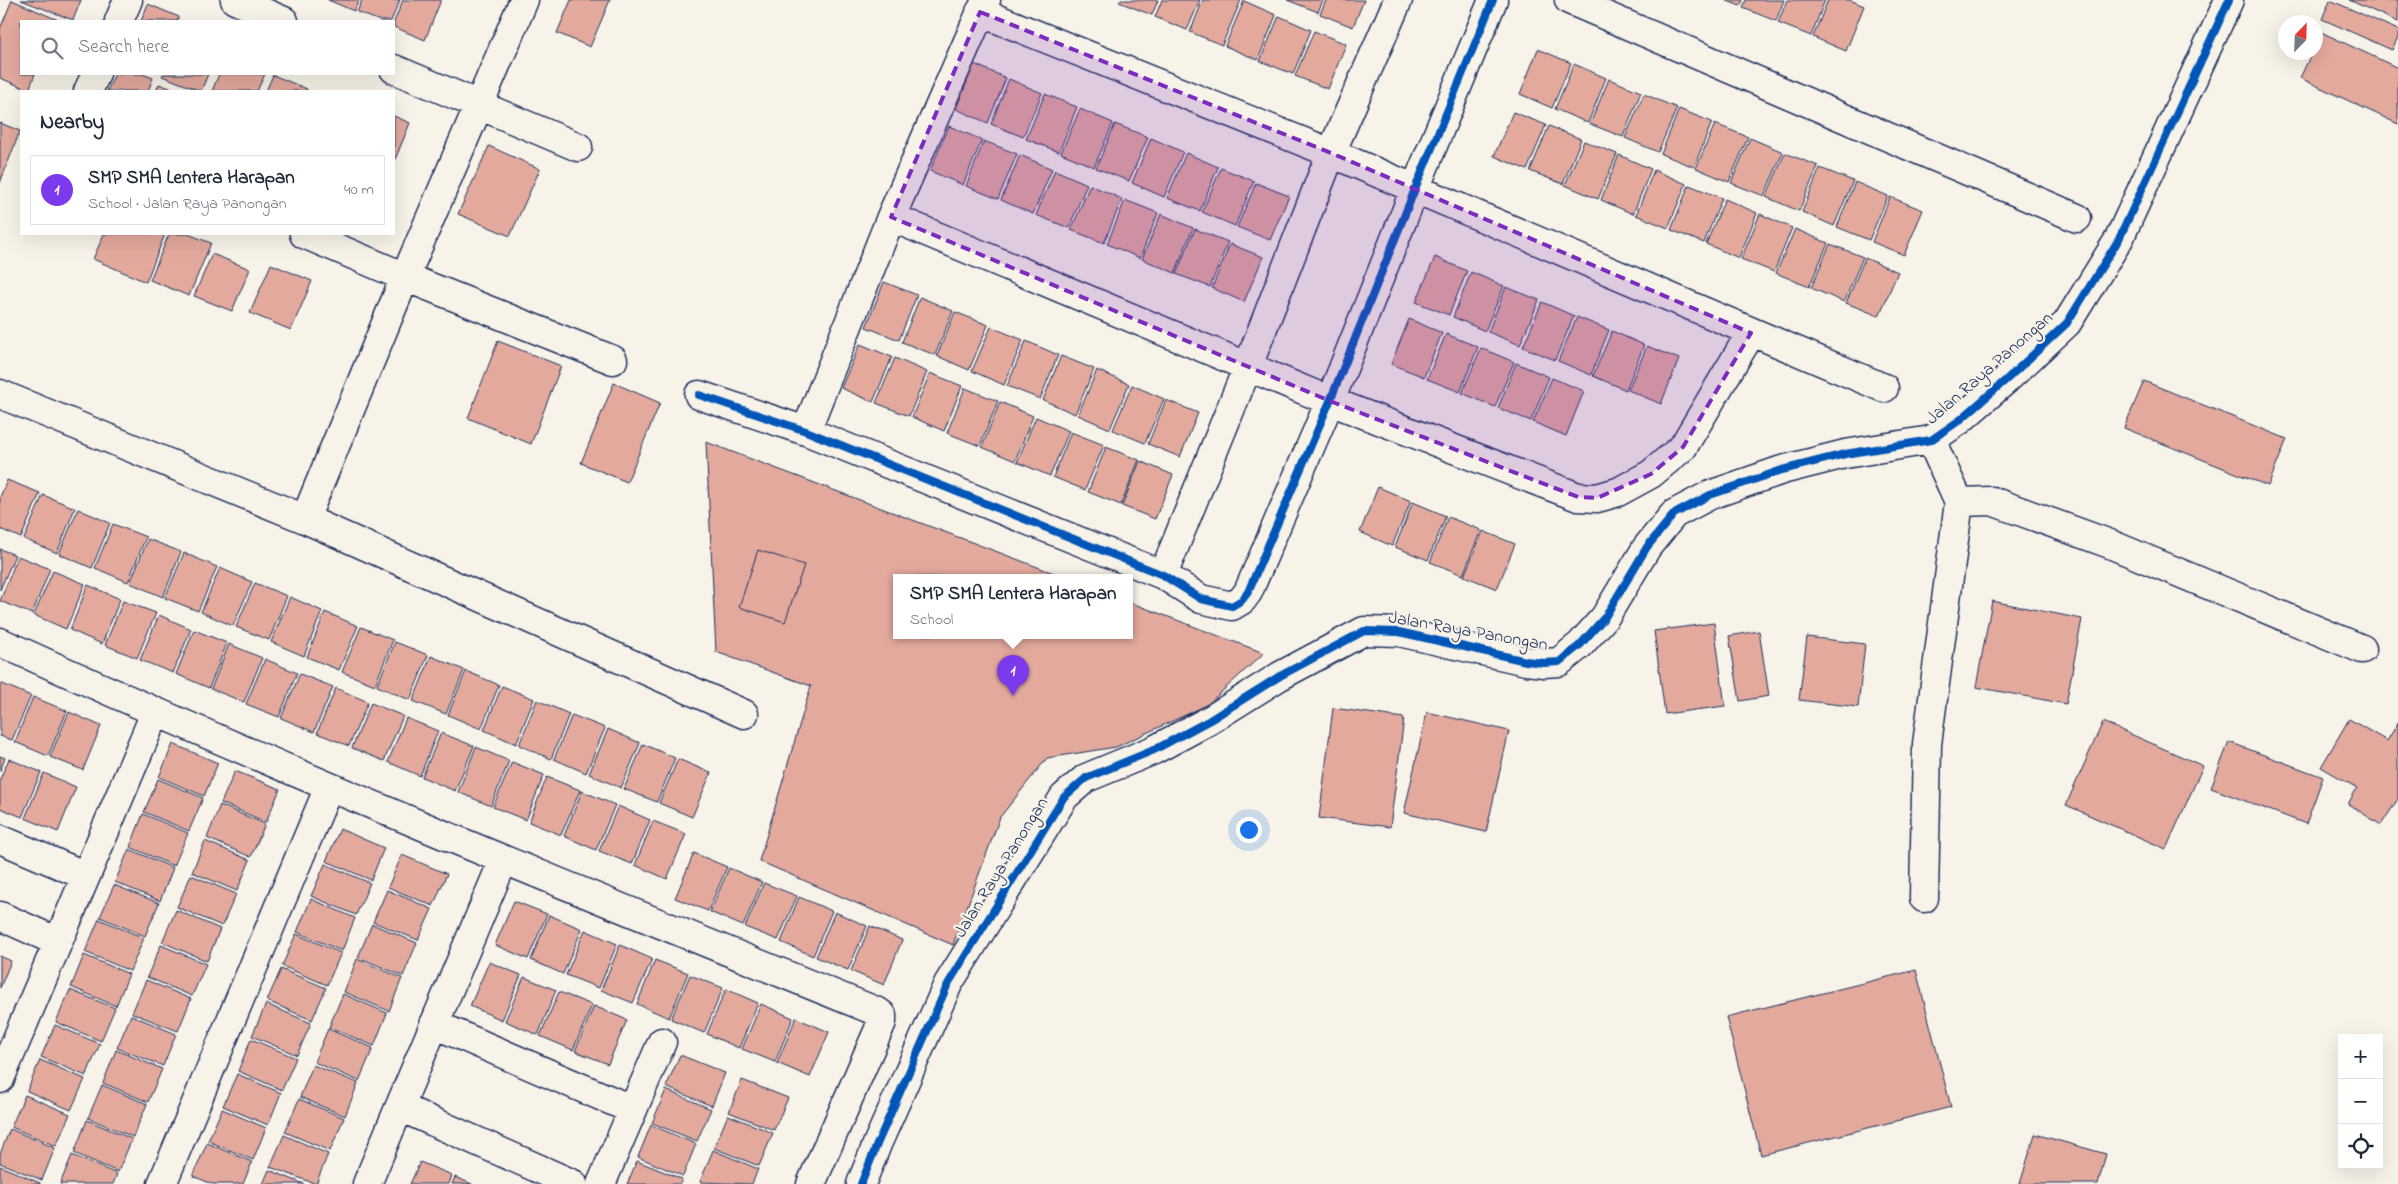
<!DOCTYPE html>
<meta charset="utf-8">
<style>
body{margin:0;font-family:"Indie Flower",sans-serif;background:#f6f6f7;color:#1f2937}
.controls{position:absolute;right:15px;bottom:15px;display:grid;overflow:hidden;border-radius:0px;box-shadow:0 5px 20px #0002}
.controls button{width:45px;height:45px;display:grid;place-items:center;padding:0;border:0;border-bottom:1px solid #e0e1e3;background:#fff;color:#1f2937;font:25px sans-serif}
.compass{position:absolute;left:2278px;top:15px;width:45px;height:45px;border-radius:50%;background:#fff;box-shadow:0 5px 20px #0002;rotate:23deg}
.you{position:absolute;left:1248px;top:829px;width:18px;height:18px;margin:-12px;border:4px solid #fff;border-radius:50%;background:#1a73e8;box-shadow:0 0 0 8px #1a73e833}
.badge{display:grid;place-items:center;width:32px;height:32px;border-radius:50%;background:#7c3aed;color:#fff;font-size:16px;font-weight:700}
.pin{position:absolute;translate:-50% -41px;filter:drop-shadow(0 1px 2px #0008)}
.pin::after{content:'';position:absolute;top:26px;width:18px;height:15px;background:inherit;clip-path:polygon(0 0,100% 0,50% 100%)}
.popup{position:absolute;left:893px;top:574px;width:240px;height:65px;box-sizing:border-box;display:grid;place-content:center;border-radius:0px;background:#fff;filter:drop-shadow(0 1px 4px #0005);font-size:16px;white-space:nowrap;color:#747a83}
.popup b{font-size:19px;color:#1f2937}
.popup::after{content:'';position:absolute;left:50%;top:100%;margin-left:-10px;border:10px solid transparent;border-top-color:#fff}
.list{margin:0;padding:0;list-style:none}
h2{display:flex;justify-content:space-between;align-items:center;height:65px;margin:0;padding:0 20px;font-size:21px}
h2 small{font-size:16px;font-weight:400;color:#747a83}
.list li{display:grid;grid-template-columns:32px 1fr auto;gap:15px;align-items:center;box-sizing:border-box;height:70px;margin:0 10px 10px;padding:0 10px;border:1px solid #e0e1e3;border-radius:0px}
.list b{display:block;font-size:19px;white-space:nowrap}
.list p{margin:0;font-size:16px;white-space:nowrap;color:#747a83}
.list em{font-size:16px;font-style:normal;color:#747a83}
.icon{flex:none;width:28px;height:28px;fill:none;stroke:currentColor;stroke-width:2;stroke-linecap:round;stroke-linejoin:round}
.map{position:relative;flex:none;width:2398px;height:1184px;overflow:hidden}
.search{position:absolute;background:#fff;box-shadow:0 5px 20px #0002;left:20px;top:20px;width:375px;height:55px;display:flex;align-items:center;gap:12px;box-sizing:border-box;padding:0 18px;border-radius:0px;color:#747a83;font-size:19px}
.panel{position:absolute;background:#fff;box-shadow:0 5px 20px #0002;left:20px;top:90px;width:375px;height:145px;border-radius:0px}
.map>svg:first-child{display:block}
.building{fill:#e3a99d;stroke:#1b2f5e}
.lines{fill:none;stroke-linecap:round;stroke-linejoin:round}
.minor-casing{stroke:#1b2f5e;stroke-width:31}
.minor{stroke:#f7f3e8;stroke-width:28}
.cycleway-casing{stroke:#f7f3e8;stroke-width:11}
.cycleway{stroke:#0057b8;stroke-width:8}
.marked{fill:#7b2cbf;fill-opacity:0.2;stroke:#7b2cbf;stroke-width:4;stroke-dasharray:10 6;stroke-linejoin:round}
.labels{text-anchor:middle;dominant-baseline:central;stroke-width:4.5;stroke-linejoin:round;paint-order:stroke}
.street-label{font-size:18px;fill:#1b2f5e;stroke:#f7f3e8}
</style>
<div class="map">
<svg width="2398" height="1184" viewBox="0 0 2398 1184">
<rect width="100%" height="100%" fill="#f7f3e8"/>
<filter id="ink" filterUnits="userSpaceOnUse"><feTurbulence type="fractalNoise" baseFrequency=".02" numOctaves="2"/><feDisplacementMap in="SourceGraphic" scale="10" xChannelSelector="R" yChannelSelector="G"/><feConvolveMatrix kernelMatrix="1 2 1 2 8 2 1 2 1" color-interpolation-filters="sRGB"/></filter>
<g filter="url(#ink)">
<path class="building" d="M12,0l46,20 -37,1v53h14l-6,16 -29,-12v-49z
M21,0h60l-8,20z
M328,0h31l-5,11z
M362,0h38l-9,21h-11l-23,-9z
M403,0h38l-16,40 -31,-13v-5z
M571,0h39l-20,47 -33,-14z
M1120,0h38l-6,15 -33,-13z
M1162,0h38l-13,30 -32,-13z
M1203,0h38l-19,45 -32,-13z
M1287,0h36l-5,12z
M1326,0h38l-11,27 -33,-13z
M1725,0h18l-3,6z
M1746,0h38l-8,21 -33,-13z
M1787,0h38l-14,36 -33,-13z
M1828,0h22l14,6 -18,45 -33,-14z
M2330,0l68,30v7l-6,13 -70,-31z
M2349,0h49v22z
M1244,1l32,14 -18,45 -33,-14z
M148,4l31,13 -2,4h-36z
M1279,16l32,14 -18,44 -33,-13z
M1314,31l32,13 -18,45 -33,-13z
M2321,32l77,36v56l-98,-46 12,-26h4v-8z
M1538,49l33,14 -19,45 -32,-14z
M974,64l32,14 -18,45 -32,-14z
M1574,64l32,14 -18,45 -33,-14z
M115,74h27l11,4 -5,13h-41z
M163,74h45l-7,17 -39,-15z
M219,74h46l-8,17h-45z
M273,75l34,14 -1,2h-40z
M1009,79l33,14 -19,44 -32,-13z
M1609,79l32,13 -18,45 -33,-13z
M159,84l19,7h-22z
M1045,94l32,13 -18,45 -33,-13z
M1644,94l33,14 -19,44 -33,-14z
M1080,109l33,14 -19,44 -33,-14z
M1679,109l33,13 -18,45 -33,-13z
M1513,112l33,13 -19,45 -33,-14z
M394,116l16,7 -16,39z
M0,123l20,8 -20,52z
M1115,124l33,13 -19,44 -33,-13z
M1715,124l33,13 -19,45 -33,-14z
M949,126l33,14 -19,45 -33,-14z
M1549,126l32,13 -18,45 -33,-13z
M1151,138l32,14 -19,45 -32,-14z
M1750,138l33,14 -19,44 -33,-13z
M984,141l33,13 -19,45 -32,-13z
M1584,141l33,13 -19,45 -33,-14z
M489,146l51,23 -30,67 -52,-22z
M1186,153l32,14 -18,44 -33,-13z
M1785,153l33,13 -19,45 -33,-14z
M1020,155l32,14 -19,45 -32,-14z
M1619,155l32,14 -18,45 -32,-14z
M1221,168l33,13 -19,45 -33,-14z
M1820,168l33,13 -19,45 -32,-14z
M1055,170l32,14 -18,44 -33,-13z
M1654,170l32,14 -18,44 -32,-13z
M1855,182l33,14 -19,44 -32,-13z
M1256,183l33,13 -19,44 -33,-13z
M1090,185l32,14 -18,44 -33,-13z
M1689,185l33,13 -18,45 -33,-13z
M1890,197l33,13 -19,45 -32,-13z
M1725,199l32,14 -18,45 -33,-14z
M1125,200l33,13 -18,45 -33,-14z
M1161,214l32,14 -18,45 -33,-14z
M1760,214l32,14 -18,44 -33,-13z
M1195,229l33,13 -18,45 -34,-13z
M1795,229l33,14 -19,44 -33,-14z
M104,234h61l-19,48 -53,-23z
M169,234h19l23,9 -22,53 -39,-16z
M1230,244l33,13 -19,45 -32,-14z
M1830,244l33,13 -19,45 -33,-14z
M212,254l38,15 -18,42 -38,-15z
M1435,257l32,14 -18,44 -33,-13z
M1865,258l33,14 -19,44 -33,-13z
M271,264l41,17 -21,49 -41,-17z
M1471,272l33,14 -19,45 -32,-14z
M884,282l33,13 -18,45 -33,-13z
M1506,287l33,13 -19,45 -32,-13z
M920,297l33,14 -18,44 -33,-13z
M1542,302l32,14 -19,44 -32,-13z
M955,312l33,13 -19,45 -32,-14z
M1577,317l32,13 -18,45 -33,-14z
M1409,319l33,14 -18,44 -33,-13z
M991,327l32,13 -19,45 -32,-14z
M1612,331l32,14 -18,45 -33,-14z
M1446,334l32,13 -18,45 -33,-13z
M498,341l63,25 -30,78 -63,-26z
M1026,341l32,14 -18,44 -33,-13z
M860,344l32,13 -19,45 -32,-14z
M1647,346l32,13 -18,45 -33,-14z
M1481,348l33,14 -19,45 -33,-14z
M1061,356l33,13 -19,45 -32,-14z
M895,358l32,14 -18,44 -33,-13z
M1516,363l33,14 -18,44 -33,-13z
M1097,370l32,14 -19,45 -32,-14z
M930,373l32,13 -18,45 -32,-14z
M1552,378l32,13 -18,45 -33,-14z
M2144,381l143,58 -19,47 -144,-58z
M614,383l46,20 -33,79 -46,-19z
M1132,385l32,14 -19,44 -32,-13z
M965,388l33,13 -18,45 -33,-13z
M1166,400l32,13 -18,44 -32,-13z
M1000,402l33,14 -18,45 -33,-14z
M1036,417l33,14 -19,45 -33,-14z
M1071,432l33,13 -19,45 -32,-13z
M706,442l358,135h-167v58h232v-33l135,51 -57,52 -91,42 -69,11 -47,59 -47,128 -194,-84 52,-175 -95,-34z
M1106,447l33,13 -18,45 -33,-13z
M1140,461l33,14 -18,44 -33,-13z
M7,480l33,13 -19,45 -21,-9v-32z
M1378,487l33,14 -19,45 -32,-14z
M43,495l32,13 -18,45 -33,-14z
M1413,502l33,14 -18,44 -33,-13z
M78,509l32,14 -18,45 -33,-14z
M1448,517l33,13 -18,45 -33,-13z
M113,524l33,13 -18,45 -33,-14z
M1483,531l32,13 -18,45 -33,-13z
M148,539l33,13 -18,45 -33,-14z
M0,549l15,6 -15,35z
M758,550l46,15 -19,57 -46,-15z
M184,553l33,14 -19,44 -33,-13z
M18,556l32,13 -18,45 -32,-13z
M220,568l32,14 -19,44 -32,-14z
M53,571l32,13 -19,45 -32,-14z
M255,583l32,13 -18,44 -33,-13z
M88,585l32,14 -18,45 -32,-14z
M290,597l32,14 -18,45 -33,-14z
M123,601l33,12 -19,45 -32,-13z
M1992,601l90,18 -16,85 -90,-17z
M325,612l33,14 -19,44 -32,-13z
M159,615l32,14 -18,44 -33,-13z
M1714,623l11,83 -60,8 -11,-83z
M361,627l32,13 -18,45 -33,-13z
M194,630l33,13 -18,45 -33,-14z
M1759,631l10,65 -29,5 -11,-65z
M1807,637l58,7 -7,63 -59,-7z
M395,642l33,13 -18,45 -33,-14z
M229,644l33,14 -18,44 -33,-13z
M431,656l33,14 -18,44 -33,-13z
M265,659l32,14 -18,44 -33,-13z
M466,671l33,14 -18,44 -33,-14z
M300,674l33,13 -19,45 -33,-14z
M0,683l31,13 -19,44 -12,-4z
M502,686l32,13 -18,45 -32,-14z
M336,688l32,14 -19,44 -32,-13z
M33,697l34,14 -19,45 -33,-14z
M537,700l32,14 -18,45 -32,-14z
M371,703l32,13 -19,45 -32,-13z
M1333,708l71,10 -14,109 -71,-9z
M69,712l32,14 -18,44 -33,-13z
M1427,712l82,19 -23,101 -82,-19z
M572,715l33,13 -19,45 -32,-14z
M406,718l32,13 -18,45 -32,-14z
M2349,719l38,22 11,-18v76l-17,26 -33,-21 9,-16 -36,-21z
M2103,722l100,44 -37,83 -100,-44z
M608,729l32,14 -19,45 -32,-14z
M441,733l33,13 -19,45 -33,-14z
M2229,742l94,35 -17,47 -95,-36z
M173,744l45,19 -14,33 -45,-19z
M643,744l32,14 -18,44 -33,-13z
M476,747l33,14 -18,45 -33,-14z
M0,756l5,2 -5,13z
M9,759l32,13 -19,45 -22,-9v-29z
M678,759l33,14 -19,44 -33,-14z
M512,762l32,13 -18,45 -33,-13z
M235,771l45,18 -14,33 -45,-19z
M44,773l32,14 -18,45 -33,-14z
M547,777l33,13 -19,45 -32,-13z
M158,779l45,19 -14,33 -45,-19z
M582,791l33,14 -19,45 -32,-14z
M220,805l45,19 -14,33 -44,-19z
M618,806l32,14 -18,44 -33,-13z
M143,814l45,19 -14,33 -44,-19z
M653,821l33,13 -19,45 -32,-14z
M340,829l44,19 -13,32 -45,-19z
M205,841l45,19 -13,31 -45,-19z
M129,849l44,19 -13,33 -45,-19z
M694,853l33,14 -19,44 -33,-13z
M402,855l45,19 -14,32 -45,-19z
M325,864l45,19 -14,32 -45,-19z
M729,868l33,14 -19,44 -33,-14z
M191,875l45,19 -14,32 -45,-19z
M764,883l33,13 -19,44 -33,-13z
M114,885l45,18 -14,33 -45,-19z
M387,890l45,19 -14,31 -45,-18z
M799,897l33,14 -19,45 -32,-14z
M311,899l44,19 -13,33 -45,-19z
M514,901l33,13 -19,45 -33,-14z
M176,910l44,19 -13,32 -45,-19z
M835,912l32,14 -19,44 -32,-13z
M549,915l33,14 -19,45 -32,-14z
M99,919l45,19 -14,33 -45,-19z
M372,924l45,19 -14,33 -45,-19z
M870,926l32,14 -18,45 -33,-14z
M585,930l32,14 -18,44 -33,-13z
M296,934l45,19 -14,32 -45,-19z
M161,945l45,19 -14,32 -45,-19z
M620,945l32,14 -19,44 -32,-13z
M84,955l45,19 -13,32 -45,-19z
M0,956l11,5 -11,27z
M357,959l45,19 -13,33 -45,-19z
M655,960l33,13 -19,45 -32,-14z
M489,962l32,13 -19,45 -32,-14z
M281,969l45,19 -14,32 -45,-19z
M1916,970l35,137 -190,48 -35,-138z
M690,975l33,13 -19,45 -33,-14z
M524,977l32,13 -18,45 -33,-14z
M146,980l45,19 -13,32 -46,-18z
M726,989l32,14 -19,45 -32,-14z
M70,990l45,18 -14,33 -45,-19z
M559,992l33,13 -19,45 -33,-14z
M343,994l44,19 -13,33 -45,-19z
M266,1004l45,19 -14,32 -45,-19z
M761,1004l32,14 -18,44 -33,-13z
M594,1006l33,14 -19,44 -33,-13z
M131,1015l45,19 -13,32 -46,-18z
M796,1018l33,14 -19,45 -33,-14z
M55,1025l45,19 -14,32 -45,-19z
M328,1029l45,19 -14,33 -45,-19z
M251,1039l45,19 -14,32 -44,-19z
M116,1050l46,19 -14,33 -45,-19z
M680,1055l45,18 -13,33 -46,-19z
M40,1060l45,19 -14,31 -44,-19z
M313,1065l45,18 -13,33 -45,-19z
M237,1074l44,19 -13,32 -45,-19z
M742,1080l46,18 -14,32 -45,-18z
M102,1085l45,19 -14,33 -45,-19z
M666,1090l45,19 -14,32 -45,-18z
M25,1095l45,19 -14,32 -45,-19z
M299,1099l45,19 -14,33 -45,-19z
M222,1109l44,19 -13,32 -45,-19z
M728,1115l45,18 -14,33 -45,-18z
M87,1120l45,19 -14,33 -44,-19z
M651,1125l45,19 -13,32 -45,-19z
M10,1129l45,19 -13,32 -42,-17v-9z
M2035,1134l71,20 -8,30h-78z
M284,1135l44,19 -12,30 -46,-17z
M207,1143l45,19 -9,22h-31l-19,-8z
M713,1150l45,19 -6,15 -52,-2z
M72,1155l45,19 -4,10h-53z
M637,1161l45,18 -2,5h-53z
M420,1162l32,13 -3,9h-39z
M0,1166l40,17v1h-40z
M269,1170l35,14h-41z
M455,1177l17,7h-20z"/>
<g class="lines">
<defs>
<path id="minor" d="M235,0l49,21
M1569,0l508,218
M980,12l351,141 553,235
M119,21l9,-21
M394,69l184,78
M88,91l8,-17
M891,217l439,184 248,96 19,1 21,-6 33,-18 32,-27 68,-114
M304,234l101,43 208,83
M0,394l305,125 439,195
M699,395l107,36 357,144 38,24 31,7 10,-6 6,-8 82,-191 85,-212 78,-189
M806,431l85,-214 95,-217
M1959,502l33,-1 118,43 252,105
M305,519l100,-242 119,-277
M1163,575l85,-209 83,-213 67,-153
M0,642c289,132 583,251 878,370l4,3v7l-71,162
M0,839l86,37
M1924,898l3,-154 32,-242 -28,-62
M0,916l58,26
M434,1024l199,86
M0,1079l155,-366
M400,1107l173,77
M162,1184l167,-397
M367,1184l136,-323
M601,1184l61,-142
M861,1184l17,-42 70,-158 106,-171 10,-16 22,-19 68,-28 56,-30 70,-44 84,-45 35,1 127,29 18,2 15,-1 21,-17 25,-28 42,-70 27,-33 36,-19 72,-25 63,-16 86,-14 29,-20 47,-41 60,-56 52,-84 110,-239"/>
</defs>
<use href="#minor" class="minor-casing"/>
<use href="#minor" class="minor"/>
<defs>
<path id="cycleway" d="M699,395l107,36 357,144 38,24 31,7 10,-6 6,-8 82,-191 85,-212 78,-189
M861,1184l17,-42 70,-158 106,-171 10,-16 22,-19 68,-28 56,-30 70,-44 84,-45 35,1 127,29 18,2 15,-1 21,-17 25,-28 42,-70 27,-33 36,-19 72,-25 63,-16 86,-14 29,-20 47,-41 60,-56 52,-84 110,-239"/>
</defs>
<use href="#cycleway" class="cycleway-casing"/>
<use href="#cycleway" class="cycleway"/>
</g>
</g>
<path class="marked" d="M980,12l351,141 420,180 -68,114 -32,27 -54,24 -19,-1 -248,-96 -439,-184z"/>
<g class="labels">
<g class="street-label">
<text transform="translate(1990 369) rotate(-41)">Jalan Raya Panongan</text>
<text transform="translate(1468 632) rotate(10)">Jalan Raya Panongan</text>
<text transform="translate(1002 868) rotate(-58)">Jalan Raya Panongan</text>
</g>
</g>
</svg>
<div class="controls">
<button>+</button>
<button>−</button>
<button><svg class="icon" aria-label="locate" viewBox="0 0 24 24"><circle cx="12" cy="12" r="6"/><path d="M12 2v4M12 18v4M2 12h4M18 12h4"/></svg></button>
</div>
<svg class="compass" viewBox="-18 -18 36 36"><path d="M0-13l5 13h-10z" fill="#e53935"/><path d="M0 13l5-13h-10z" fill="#747a83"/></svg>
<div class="you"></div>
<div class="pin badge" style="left:1013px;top:696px">1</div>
<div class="popup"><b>SMP SMA Lentera Harapan</b>School</div>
<div class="search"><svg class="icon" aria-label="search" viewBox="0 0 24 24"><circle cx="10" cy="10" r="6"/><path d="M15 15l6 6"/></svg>Search here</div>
<section class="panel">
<h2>Nearby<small></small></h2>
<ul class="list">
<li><span class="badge">1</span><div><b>SMP SMA Lentera Harapan</b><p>School · Jalan Raya Panongan</p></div><em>40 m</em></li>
</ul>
</section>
</div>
